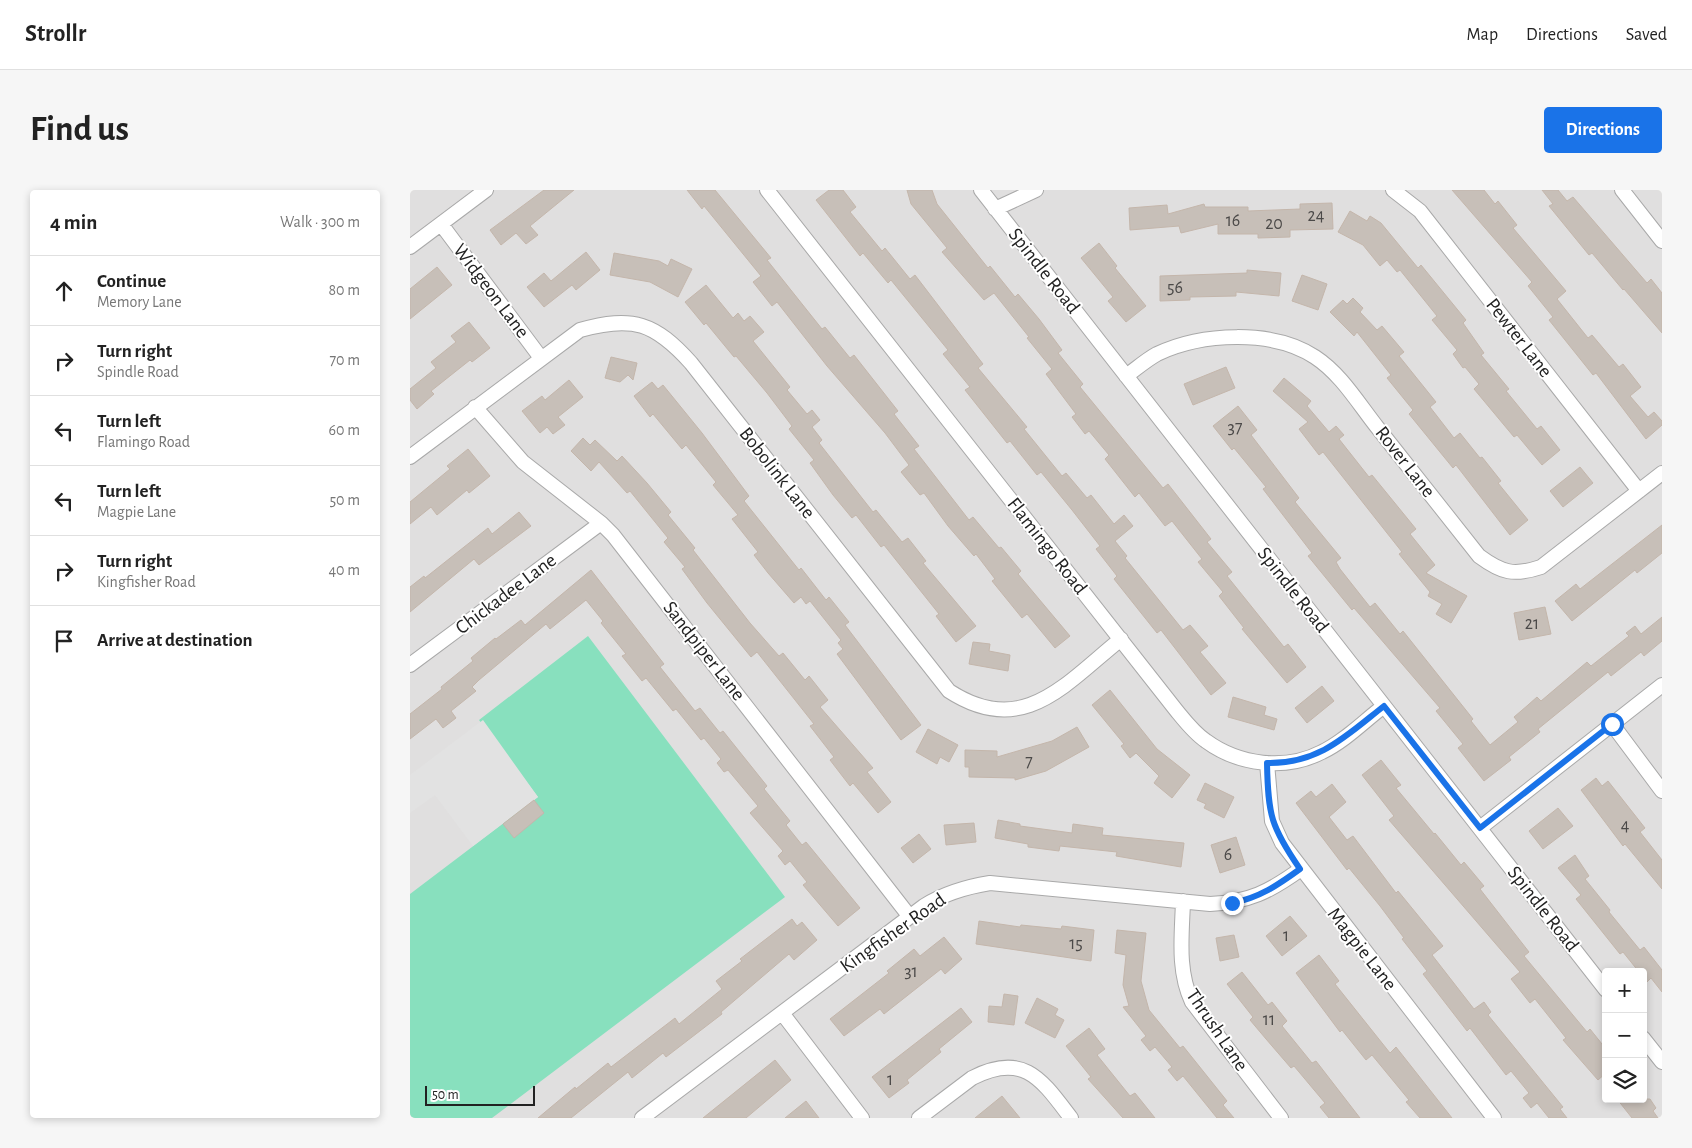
<!DOCTYPE html>
<meta charset="utf-8">
<style>
body{margin:0;font-family:"Alegreya Sans",sans-serif;background:#f6f6f6;color:#222}
.controls{position:absolute;right:15px;bottom:15px;display:grid;overflow:hidden;border-radius:5px;box-shadow:0 2px 8px #0003}
.controls button{width:45px;height:45px;display:grid;place-items:center;padding:0;border:0;border-bottom:1px solid #e0e0e0;background:#fff;color:#222;font:25px sans-serif}
.scale{position:absolute;left:15px;bottom:12px;width:110px;box-sizing:border-box;padding-left:5px;border:2px solid #222;border-top:0;font-size:14px;line-height:18px;white-space:nowrap;color:#222;-webkit-text-stroke:4px #fff;paint-order:stroke}
.stop{position:absolute;width:15px;height:15px;margin:-11px;border:4px solid #1a73e8;border-radius:50%;background:#fff}
.stop.end{background:#1a73e8;border-color:#fff;box-shadow:0 1px 5px #0008}
.list{margin:0;padding:0;list-style:none}
h2{display:flex;justify-content:space-between;align-items:center;height:65px;margin:0;padding:0 20px;font-size:21px}
h2 small{font-size:16px;font-weight:400;color:#767676}
.list li{display:grid;grid-template-columns:32px 1fr auto;gap:15px;align-items:center;box-sizing:border-box;height:70px;padding:0 20px;border-top:1px solid #e0e0e0}
.list b{display:block;font-size:19px;white-space:nowrap}
.list p{margin:0;font-size:16px;white-space:nowrap;color:#767676}
.list em{font-size:16px;font-style:normal;color:#767676}
.icon{flex:none;width:28px;height:28px;fill:none;stroke:currentColor;stroke-width:2;stroke-linecap:round;stroke-linejoin:round}
.map{position:relative;flex:none;width:1252px;height:928px;overflow:hidden;border-radius:5px}
header{display:flex;align-items:center;gap:30px;box-sizing:border-box;height:70px;padding:0 25px;background:#fff;border-bottom:1px solid #e0e0e0}
header strong{font-size:24px}
nav{display:flex;gap:28px;margin-inline-start:auto;font-size:18px}
.intro{display:flex;align-items:center;justify-content:space-between;box-sizing:border-box;height:120px;padding:0 30px}
h1{margin:0;font-size:35px}
.button{padding:12px 22px;border-radius:5px;background:#1a73e8;color:#fff;font-size:18px;font-weight:700}
main{display:flex;gap:30px;padding:0 30px}
aside{flex:1;background:#fff;border-radius:5px;box-shadow:0 2px 8px #0003}
.map>svg:first-child{display:block}
.residential{fill:#e0dfdf;fill-rule:evenodd}
.pitch{fill:#88e0be}
.parking{fill:#e2e2e2}
.building{fill:#c7bfb8;stroke:#c4b6ab}
.lines{fill:none;stroke-linecap:round;stroke-linejoin:round}
.minor-casing{stroke:#a9a9a9;stroke-width:16}
.minor{stroke:#fff;stroke-width:14}
.route{stroke:#1a73e8;stroke-width:6}
.labels{text-anchor:middle;dominant-baseline:central;stroke-width:4;stroke-linejoin:round;paint-order:stroke}
.number-label{font-size:18px;fill:#4b4948}
.street-label{font-size:20px;fill:#222;stroke:#fff}
</style>
<header>
<strong>Strollr</strong>
<nav><a>Map</a><a>Directions</a><a>Saved</a></nav>
</header>
<div class="intro"><h1>Find us</h1><a class="button">Directions</a></div>
<main>
<aside>
<h2>4 min<small>Walk · 300 m</small></h2>
<ul class="list">
<li><svg class="icon" aria-label="ahead" viewBox="0 0 24 24"><path d="M12 20V5M6 11l6-6 6 6"/></svg><div><b>Continue</b><p>Memory Lane</p></div><em>80 m</em></li>
<li><svg class="icon" aria-label="right" viewBox="0 0 24 24"><path d="M7 20v-9h11M14 6l5 5-5 5"/></svg><div><b>Turn right</b><p>Spindle Road</p></div><em>70 m</em></li>
<li><svg class="icon" aria-label="left" viewBox="0 0 24 24"><path d="M17 20v-9H6M10 6l-5 5 5 5"/></svg><div><b>Turn left</b><p>Flamingo Road</p></div><em>60 m</em></li>
<li><svg class="icon" aria-label="left" viewBox="0 0 24 24"><path d="M17 20v-9H6M10 6l-5 5 5 5"/></svg><div><b>Turn left</b><p>Magpie Lane</p></div><em>50 m</em></li>
<li><svg class="icon" aria-label="right" viewBox="0 0 24 24"><path d="M7 20v-9h11M14 6l5 5-5 5"/></svg><div><b>Turn right</b><p>Kingfisher Road</p></div><em>40 m</em></li>
<li><svg class="icon" aria-label="arrive" viewBox="0 0 24 24"><path d="M6 21V4h12l-3 4 3 4H6"/></svg><div><b>Arrive at destination</b></div></li>
</ul>
</aside>
<div class="map">
<svg width="1252" height="928" viewBox="0 0 1252 928">
<rect width="100%" height="100%" fill="#f2efe9"/>
<path class="residential" d="M0,0h1252v928h-1252zM1196,782h37v127h-37z"/>
<path class="pitch" d="M178,446l197,261 -293,221h-82v-224l128,-97 -59,-77z"/>
<path class="parking" d="M73,530l55,77 -65,49 -38,-51 -25,18v-38z"/>
<path class="building" d="M134,0h30l-44,36 8,9 -12,9 -10,-11 -15,12 -11,-15z
M277,0h28l56,68 -4,2 55,69 3,-2 25,31 4,-3 44,56 -4,3 25,32 -5,3 55,71 4,-3 26,31 2,-1 20,24 -3,3 52,62 -15,12 -28,-34 -5,4 -30,-37 3,-2 -19,-25 -2,2 -26,-30 -24,-33 -4,2 -19,-23 8,-7 -24,-32 -58,-67 -50,-64 -5,4 -19,-24 8,-6 -57,-70 -2,3z
M419,0h14l13,17 -6,5 32,39 3,-3 25,31 5,-4 68,89 -5,4 49,59 -3,2 38,47 4,-3 21,25 4,-3 23,29 10,-9 9,11 -18,15 12,15 -2,2 58,72 7,-5 18,21 -8,6 26,31 -15,12 -50,-65 -4,3 -43,-54 3,-3 -21,-27 4,-3 -28,-36 -31,-38 -4,3 -27,-34 -3,2 -42,-53 5,-3 -27,-33 5,-4 -57,-70 -3,3 -25,-30 -3,3 -44,-56z
M497,0h25l5,14 51,64 2,-2 25,31 3,-3 21,25 23,31 -4,3 25,31 -3,3 83,101 5,-4 43,55 -4,3 25,30 -5,4 57,71 4,-3 18,23 -19,16 -45,-54 2,-1 -25,-32 4,-4 -25,-30 4,-3 -30,-38 -7,5 -26,-33 -4,4 -30,-38 4,-4 -20,-24 -4,3 -13,-17 4,-3 -30,-40 6,-5 -25,-31 2,-1 -35,-44 -10,7 -42,-48 5,-4 -36,-44z
M1042,0h32l11,14 3,-3 19,24 -4,3 53,63 -9,8 31,39 4,-3 27,32 4,-3 18,23 -11,9 18,21 6,-5 8,9v4l-16,14 -50,-66 -3,2 -44,-55 4,-3 -25,-31 4,-4z
M1132,0h16l9,11 6,-4 74,86 4,-4 11,14v40l-38,-44 -1,1 -31,-37 -3,2 -40,-49 4,-2z
M922,13l1,26 -43,1v7l-32,1v-4h-40v-10l-37,9 -2,-7 -49,4 -1,-22 38,-3 1,9 36,-10 1,3h43v4l52,-2v-5z
M940,21l17,10 3,-5 11,7 37,45 3,-3 45,55 -3,3 21,30 -3,2 28,34 -3,2 31,38 4,-3 19,24 -18,15 -25,-30 -3,2 -40,-48 5,-5 -14,-17 -2,1 -10,-14 4,-4 -25,-30 5,-4 -37,-46 -3,2 -10,-12 -7,6 -17,-21 -25,-13z
M689,53l18,23 -2,2 31,38 -20,16 -18,-21 5,-4 -32,-39z
M176,62l14,18 -24,20 -4,-5 -28,22 -17,-20 17,-14 7,8z
M204,63l45,8 9,5 3,-7 21,10 -14,28 -28,-15 -40,-7z
M27,77l15,18 -42,34v-30z
M837,80l34,3 -2,23 -43,-4v4l-46,1v3l-30,1v-25l87,-3z
M892,85l25,9 -9,26 -26,-9z
M296,95l27,33 5,-5 6,8 6,-5 14,16 -11,9 37,46 -3,3 20,24 5,-4 8,10 -8,7 10,13 -3,3 54,69 3,-2 26,32 6,-4 18,23 -3,2 53,63 -20,16 -20,-26 3,-2 -55,-69 -3,2 -25,-32 -4,3 -19,-23 -23,-32 4,-3 -25,-31 3,-3 -25,-33 -31,-37 -2,1 -28,-34 -2,2 -19,-23z
M943,108l10,10 -3,4 17,18 5,-4 22,26 -5,4 37,46 -6,5 24,31 6,-5 20,25 2,-1 19,24 -3,2 30,37 -18,15 -54,-70 -3,3 -44,-54 4,-4 -26,-32 4,-3 -34,-43 -3,4 -24,-24 13,-12 4,4z
M59,132l21,26 -18,14 -2,-2 -39,31 3,3 -17,15 -7,-9v-11l26,-21 -5,-6 25,-20 -5,-6z
M201,167l26,6 -4,17 -5,-5 -8,7 -15,-4z
M816,177l9,21 -42,17 -9,-21z
M874,188l27,23 -4,5 22,26 7,-6 8,9 -5,4 30,38 3,-2 44,54 -6,5 25,31 -9,8 41,23 -16,27 -15,-9 6,-10 -14,-8 2,-4 -31,-38 3,-2 -79,-100 -4,3 -20,-26 9,-7 -35,-31z
M159,190l14,17 -25,20 7,8 -12,9 -6,-7 -7,6 -18,-22 20,-15 3,4z
M242,192l6,7 5,-4 39,48 47,63 -5,5 55,69 2,-2 25,32 3,-3 20,25 -4,3 76,100 -20,15 -64,-86 6,-5 -5,-6 3,-3 -31,-39 -4,3 -5,-7 -7,6 -26,-30 -14,-18 4,-3 -26,-33 6,-4 -25,-30 3,-3 -30,-37 -4,4 -29,-35 -3,3 -16,-21z
M828,216l19,24 -6,5 48,63 -4,4 46,56 -5,4 4,7 30,38 5,-4 25,31 3,-3 70,88 -2,2 19,24 28,-23 -4,-5 14,-12 9,-8 4,4 46,-39 4,4 38,-30 -3,-3 9,-7 6,8 21,-17v24l-18,15 -3,-4 -30,24 -3,-4 -70,57 2,3 -31,25 2,3 -27,21 -26,-33 5,-4 -27,-33 4,-3 -86,-100 -2,2 -44,-54 4,-3 -49,-64 3,-2 -32,-39 -2,2 -19,-24z
M173,248l7,7 5,-5 22,21 5,-5 25,27 24,29 -3,3 27,33 -2,2 57,73 29,33 4,-3 22,27 4,-4 19,24 -8,7 53,61 -6,4 24,30 -13,11 -25,-30 -3,3 -20,-26 4,-3 -24,-31 4,-2 -57,-72 -6,5 -44,-54 -25,-34 3,-2 -21,-25 4,-4 -38,-47 -3,2 -28,-31 -8,9 -20,-20z
M58,259l22,27 -21,17 -2,-3 -30,25 -6,-8 -21,17v-22l40,-33 -3,-3z
M1170,277l13,16 -30,24 -13,-16z
M109,322l12,14 -52,39 -5,-6 -64,53v-25l14,-11 1,2 63,-50 4,6z
M1252,335v28l-25,20 -2,-3 -63,51 -17,-20 21,-17 4,5z
M181,380l73,94 -4,3 35,44 5,-3 20,25 3,-2 44,55 -3,3 26,32 -4,4 16,20 4,-3 54,66 -22,18 -35,-41 4,-3 -17,-21 -5,4 -7,-9 5,-5 -33,-38 8,-7 -30,-36 -4,2 -7,-9 4,-4 -17,-21 -3,2 -25,-31 -3,2 -27,-33 -4,3 -20,-25 4,-2 -25,-31 2,-2 -17,-21 -36,29 -4,-5 -67,56 -7,7 4,4 -25,20 5,7 -13,10 -7,-9 -26,20v-25l32,-25 -1,-2 32,-26 -2,-3 24,-20 1,1 25,-19 4,5z
M1135,417l6,27 -32,6 -5,-27z
M563,452l17,2 -1,7 21,4 -2,16 -39,-7z
M912,496l12,15 -27,22 -12,-15z
M700,500l47,59 33,26 -18,23 -18,-15 5,-7 -23,-23 -6,5 -9,-12 3,-2 -32,-39z
M823,507l33,10 -2,8 13,4 -3,11 -46,-13z
M667,537l12,20 -43,24 -31,9v-2l-46,-1v-10h-4v-17l32,1v6l55,-16z
M518,539l30,16 -9,17 -9,-5 -3,7 -21,-12z
M971,570l20,25 -5,3 38,46 1,-1 26,32 3,-3 20,24 -4,3 49,63 -5,4 63,76 3,-3 16,20v24l-8,7 -35,-40 3,-2 -31,-39 -5,4 -19,-24 9,-7 -131,-152 5,-4 -32,-41z
M1186,588l6,8 6,-5 37,47 -5,4 22,28v29l-37,-45 -2,2 -42,-56z
M795,593l29,14 -10,21 -20,-10 2,-4 -9,-4z
M922,594l14,18 -17,15 18,23 6,-4 43,57 2,-2 45,55 -11,9 42,54 10,-7 7,10 -3,3 75,92 -3,2 7,9h-18l-12,-15 -6,5 -8,-10 6,-5 -18,-22 -5,4 -36,-47 -3,3 -44,-57 4,-3 -25,-32 2,-1 -24,-32 -31,-38 -2,2 -51,-67 15,-12 5,6z
M124,610l10,13 -30,25 -11,-14z
M1148,618l15,18 -30,23 -14,-18z
M588,630l22,4v2l52,7 1,-9 30,4 -1,7 82,8 -3,24 -65,-11 1,-4 -57,-6 -1,5 -31,-4v-3l-33,-6z
M564,633l2,19 -30,3 -2,-20z
M509,644l12,15 -18,14 -12,-15z
M826,647l9,28 -25,8 -9,-28z
M1165,665l14,21 -4,3 25,31 -1,2 31,38 4,-3 18,23v22l-11,-14 -4,4 -4,-5v-5h-4l-16,-20 -3,2 -44,-55 5,-4 -23,-27z
M880,726l17,20 -25,20 -16,-20z
M382,729l5,7 5,-4 15,18 -23,20 -5,-6 -68,58 1,2 -56,43 -3,-4 -31,25 -4,-6 -57,46h-33l37,-31 1,2 32,-26 3,4 64,-49 4,6 43,-35 -6,-8 26,-20 -2,-2z
M569,731l41,6 1,-2 40,4 1,-3 32,4 -3,31 -115,-17z
M707,740l29,3 -5,48 8,29 31,38 3,-2 44,55 -4,4 11,13h-17l-34,-42 -6,5 -9,-11 4,-3 -17,-20 -5,4 -9,-11 5,-4 -23,-29 6,-1 -6,-21 3,-30 -11,-2z
M824,745l5,22 -19,4 -4,-23z
M534,747l18,22 -17,15 -4,-5 -57,45 -4,-5 -36,27 -14,-17 59,-46 -2,-2 27,-22 6,7z
M909,765l20,26 -4,3 55,69 6,-6 56,71h-32l-14,-16 3,-2 -37,-45 -6,5 -24,-30 -2,2 -44,-59z
M832,782l26,33 4,-3 15,19 -5,5 30,37 4,-2 44,57h-31l-9,-11 5,-4 -31,-37 -3,2 -25,-29 -16,-19 3,-3 -26,-33z
M594,804l14,2 -4,29 -26,-3 1,-16 13,1z
M627,808l21,11 -3,6 9,5 -9,18 -30,-15z
M551,818l11,14 -33,27 2,3 -34,28 2,3 -20,15 -17,-21z
M679,838l16,21 -8,6 33,41 5,-3 20,25h-32l-35,-39 3,-2 -25,-31z
M365,870l16,20 -26,22 -19,16h-43z
M592,906l18,22h-45z
M1207,909h33l6,9 -3,3 5,7h-26z
M396,911l13,17h-34z"/>
<g class="lines">
<defs>
<path id="minor" d="M357,0l409,520c9,11 18,23 30,31 33,24 79,30 116,11 23,-11 42,-31 62,-46
M571,0l625,800
M983,0l27,21 219,280
M1212,0l40,51
M585,19l41,-19
M31,34l100,134
M0,57l76,-57
M716,186c10,-7 20,-16 31,-22 44,-21 116,-25 158,3 26,17 43,46 62,70 34,43 68,86 102,129 23,17 35,20 62,11l121,-94
M65,217l48,55 78,61 12,12 297,382
M0,267l170,-127c53,-15 75,-7 111,33l258,328c74,48 116,-7 172,-52
M0,475l191,-142
M1202,534l50,67
M857,573l5,58 10,22 212,275
M1070,638l182,-143
M773,711c-1,34 -6,69 9,101l89,116
M372,823l80,105
M1233,848l19,24
M232,928l282,-212c21,-13 41,-19 66,-23l220,21c39,-2 59,-12 91,-35
M509,928l53,-40c52,-27 70,2 99,40"/>
</defs>
<use href="#minor" class="minor-casing"/>
<use href="#minor" class="minor"/>
</g>
<g class="lines">
<path class="route" d="M822,713c27,-5 46,-18 68,-34 -29,-42 -32,-54 -33,-106 52,1 79,-27 117,-57l96,122 132,-104"/>
</g>
<g class="labels">
<g class="number-label">
<text x="906" y="26">24</text>
<text x="823" y="31">16</text>
<text x="864" y="34">20</text>
<text x="765" y="98">56</text>
<text x="825" y="238">37</text>
<text x="1122" y="434">21</text>
<text x="619" y="572">7</text>
<text x="1215" y="636">4</text>
<text x="818" y="665">6</text>
<text x="876" y="746">1</text>
<text x="666" y="754">15</text>
<text x="501" y="782">31</text>
<text x="859" y="830">11</text>
<text x="480" y="890">1</text>
</g>
<g class="street-label">
<text transform="translate(634 81) rotate(52)">Spindle Road</text>
<text transform="translate(81 101) rotate(53)">Widgeon Lane</text>
<text transform="translate(1109 148) rotate(52)">Pewter Lane</text>
<text transform="translate(995 272) rotate(52)">Rover Lane</text>
<text transform="translate(367 283) rotate(52)">Bobolink Lane</text>
<text transform="translate(637 356) rotate(52)">Flamingo Road</text>
<text transform="translate(883 400) rotate(52)">Spindle Road</text>
<text transform="translate(96 404) rotate(-37)">Chickadee Lane</text>
<text transform="translate(294 461) rotate(52)">Sandpiper Lane</text>
<text transform="translate(1133 719) rotate(52)">Spindle Road</text>
<text transform="translate(483 743) rotate(-35)">Kingfisher Road</text>
<text transform="translate(952 759) rotate(52)">Magpie Lane</text>
<text transform="translate(807 840) rotate(56)">Thrush Lane</text>
</g>
</g>
</svg>
<div class="controls">
<button>+</button>
<button>−</button>
<button><svg class="icon" aria-label="layers" viewBox="0 0 24 24"><path d="M12 4l9 5-9 5-9-5zM3 14l9 5 9-5"/></svg></button>
</div>
<div class="scale">50 m</div>
<div class="stop" style="left:1202px;top:534px"></div>
<div class="stop end" style="left:822px;top:713px"></div>
</div>
</main>
